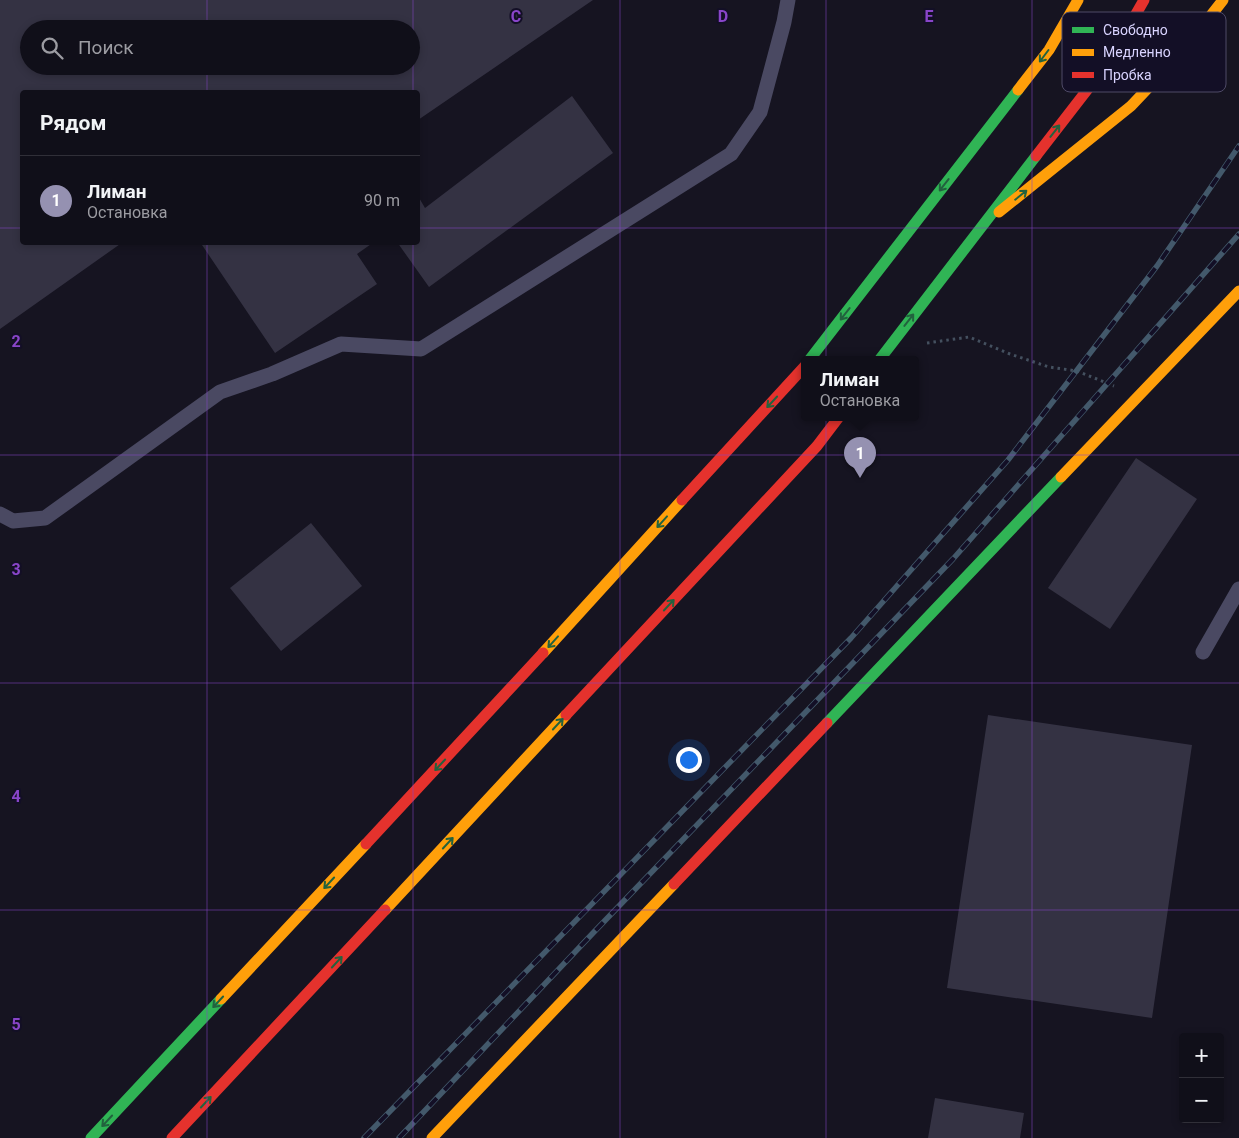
<!DOCTYPE html>
<html lang="ru">
<meta charset="utf-8">
<style>
body{margin:0;font-family:Roboto,sans-serif;background:#1e1d26;color:#f1f3f6}
.controls{position:absolute;right:15px;bottom:15px;display:grid;overflow:hidden;border-radius:5px;box-shadow:0 2px 8px #0003}
.controls button{width:45px;height:45px;display:grid;place-items:center;padding:0;border:0;border-bottom:1px solid #302f38;background:#100f19;color:#f1f3f6;font:25px sans-serif}
.you{position:absolute;left:688px;top:759px;width:18px;height:18px;margin:-12px;border:4px solid #fff;border-radius:50%;background:#1a73e8;box-shadow:0 0 0 8px #1a73e833}
.badge{display:grid;place-items:center;width:32px;height:32px;border-radius:50%;background:#9591b1;color:#fff;font-size:16px;font-weight:700}
.pin{position:absolute;translate:-50% -41px;filter:drop-shadow(0 1px 2px #0008)}
.pin::after{content:'';position:absolute;top:26px;width:18px;height:15px;background:inherit;clip-path:polygon(0 0,100% 0,50% 100%)}
.popup{position:absolute;left:801px;top:356px;width:118px;height:65px;box-sizing:border-box;display:grid;place-content:center;border-radius:5px;background:#100f19;filter:drop-shadow(0 1px 4px #0005);font-size:16px;white-space:nowrap;color:#9c9ca2}
.popup b{font-size:19px;color:#f1f3f6}
.popup::after{content:'';position:absolute;left:50%;top:100%;margin-left:-10px;border:10px solid transparent;border-top-color:#100f19}
.list{margin:0;padding:0;list-style:none}
h2{display:flex;justify-content:space-between;align-items:center;height:65px;margin:0;padding:0 20px;font-size:21px}
h2 small{font-size:16px;font-weight:400;color:#9c9ca2}
.list li{display:grid;grid-template-columns:32px 1fr auto;gap:15px;align-items:center;box-sizing:border-box;height:90px;padding:0 20px;border-top:1px solid #302f38}
.list b{display:block;font-size:19px;white-space:nowrap}
.list p{margin:0;font-size:16px;white-space:nowrap;color:#9c9ca2}
.list em{font-size:16px;font-style:normal;color:#9c9ca2}
.icon{flex:none;width:28px;height:28px;fill:none;stroke:currentColor;stroke-width:2;stroke-linecap:round;stroke-linejoin:round}
.map{position:relative;flex:none;width:1239px;height:1138px;overflow:hidden}
.search{position:absolute;background:#100f19;box-shadow:0 2px 8px #0003;left:20px;top:20px;width:400px;height:55px;display:flex;align-items:center;gap:12px;box-sizing:border-box;padding:0 18px;border-radius:28px;color:#9c9ca2;font-size:19px}
.panel{position:absolute;background:#100f19;box-shadow:0 2px 8px #0003;left:20px;top:90px;width:400px;height:155px;border-radius:5px}
.map>svg:first-child{display:block}
.building{fill:#343243;fill-rule:evenodd}
.lines{fill:none;stroke-linecap:round;stroke-linejoin:round}
.path{stroke:#44505f;stroke-width:3;stroke-dasharray:2.5 4;stroke-linecap:butt}
.lane{stroke:#4a4962;stroke-width:15}
.fast{stroke:#30b455;stroke-width:11}
.slow{stroke:#ff9f0a;stroke-width:11}
.jam{stroke:#e5322d;stroke-width:11}
.rail-casing{stroke:#43596b;stroke-width:5.5}
.rail{stroke:#130f26;stroke-width:4;stroke-dasharray:11;stroke-linecap:butt}
.oneway{stroke:#22623e}
.grid{fill:none;stroke:#8945c9;stroke-width:1;stroke-opacity:0.55}
.key{fill:#130f26;stroke:#4e4a67;stroke-width:1}
.key-label{font-size:14px;fill:#d9d4ff}
.grid-label{font-size:16px;text-anchor:middle;font-weight:bold;fill:#8945c9;stroke:#130f26;stroke-width:4;stroke-linejoin:round;paint-order:stroke}
</style>
<div class="map">
<svg width="1239" height="1138" viewBox="0 0 1239 1138">
<rect width="100%" height="100%" fill="#161421"/>
<path class="building" d="M0,0h593l-175,120v-28h-396v150h101l-123,87zM29,29h382v37h-382z
M572,96l41,57 -184,134 -32,-45h21v-46l7,12z
M200,242h174l-17,12 20,30 -102,69z
M1136,458l61,41 -87,130 -62,-41z
M311,523l51,63 -81,65 -51,-63z
M988,715l204,30 -40,273 -205,-30z
M935,1098l89,15 -4,25h-92z"/>
<g class="lines">
<path class="path" d="M927,343l42,-6 41,17 39,13 28,4 37,15"/>
<path class="lane" d="M0,514l13,7 32,-3 175,-126 52,-18 69,-30 80,5 310,-195 29,-42 24,-90 4,-22
M1203,652l36,-63"/>
<path class="fast" d="M810,359l208,-269
M880,359l156,-203
M827,723l234,-246
M91,1138l130,-139"/>
<path class="slow" d="M1018,90l31,-40 29,-50
M999,212l132,-106 52,-55 40,-51
M1061,477l178,-186
M543,653l139,-153
M385,910l181,-195
M221,999l145,-155
M432,1138l242,-254"/>
<path class="jam" d="M1036,156l72,-93 36,-63
M682,500l123,-134
M566,715l251,-269 22,-29
M366,844l177,-191
M674,884l153,-161
M172,1138l213,-228"/>
<defs>
<path id="rail" d="M364,1138l487,-500 157,-178 149,-194 82,-120
M399,1138l194,-205 360,-374 286,-325"/>
</defs>
<use href="#rail" class="rail-casing"/>
<use href="#rail" class="rail"/>
</g>
<defs><path id="oneway-shaft" d="M-6 0H5M1.5-3L5.5 0L1.5 3" fill="none" stroke-width="1.6" stroke-linecap="round" stroke-linejoin="round" transform="scale(1.25)"/></defs>
<g class="oneway">
<use href="#oneway-shaft" transform="translate(1044 56) rotate(127)"/>
<use href="#oneway-shaft" transform="translate(1055 131) rotate(-52)"/>
<use href="#oneway-shaft" transform="translate(944 185) rotate(128)"/>
<use href="#oneway-shaft" transform="translate(1021 195) rotate(-39)"/>
<use href="#oneway-shaft" transform="translate(845 314) rotate(128)"/>
<use href="#oneway-shaft" transform="translate(909 320) rotate(-52)"/>
<use href="#oneway-shaft" transform="translate(772 402) rotate(133)"/>
<use href="#oneway-shaft" transform="translate(662 522) rotate(132)"/>
<use href="#oneway-shaft" transform="translate(669 605) rotate(-47)"/>
<use href="#oneway-shaft" transform="translate(553 642) rotate(132)"/>
<use href="#oneway-shaft" transform="translate(558 724) rotate(-47)"/>
<use href="#oneway-shaft" transform="translate(440 765) rotate(133)"/>
<use href="#oneway-shaft" transform="translate(448 843) rotate(-47)"/>
<use href="#oneway-shaft" transform="translate(329 883) rotate(133)"/>
<use href="#oneway-shaft" transform="translate(337 962) rotate(-47)"/>
<use href="#oneway-shaft" transform="translate(218 1002) rotate(133)"/>
<use href="#oneway-shaft" transform="translate(206 1102) rotate(-47)"/>
<use href="#oneway-shaft" transform="translate(107 1121) rotate(133)"/>
</g>
<path class="grid" d="M207,0v29M413,0v92M620,0v1138M826,0v1138M1032,0v1138M207,66v26M0,228h22M418,228h821M207,242v896M413,242v896M0,455h1239M0,683h1239M0,910h1239"/>
<rect x="1062" y="12" width="164" height="80" rx="8" class="key"/>
<rect x="1072" y="27" width="22" height="6" fill="#30b455"/>
<rect x="1072" y="49" width="22" height="7" fill="#ff9f0a"/>
<rect x="1072" y="72" width="22" height="6" fill="#e5322d"/>
<g class="key-label">
<text x="1103" y="35">Свободно</text>
<text x="1103" y="57">Медленно</text>
<text x="1103" y="80">Пробка</text>
</g>
<g class="grid-label">
<text x="516" y="22">C</text>
<text x="723" y="22">D</text>
<text x="929" y="22">E</text>
<text x="16" y="347">2</text>
<text x="16" y="575">3</text>
<text x="16" y="802">4</text>
<text x="16" y="1030">5</text>
</g>
</svg>
<div class="controls">
<button>+</button>
<button>−</button>
</div>
<div class="you"></div>
<div class="pin badge" style="left:860px;top:478px">1</div>
<div class="popup"><b>Лиман</b>Остановка</div>
<div class="search"><svg class="icon" aria-label="search" viewBox="0 0 24 24"><circle cx="10" cy="10" r="6"/><path d="M15 15l6 6"/></svg>Поиск</div>
<section class="panel">
<h2>Рядом<small></small></h2>
<ul class="list">
<li><span class="badge">1</span><div><b>Лиман</b><p>Остановка</p></div><em>90 m</em></li>
</ul>
</section>
</div>
